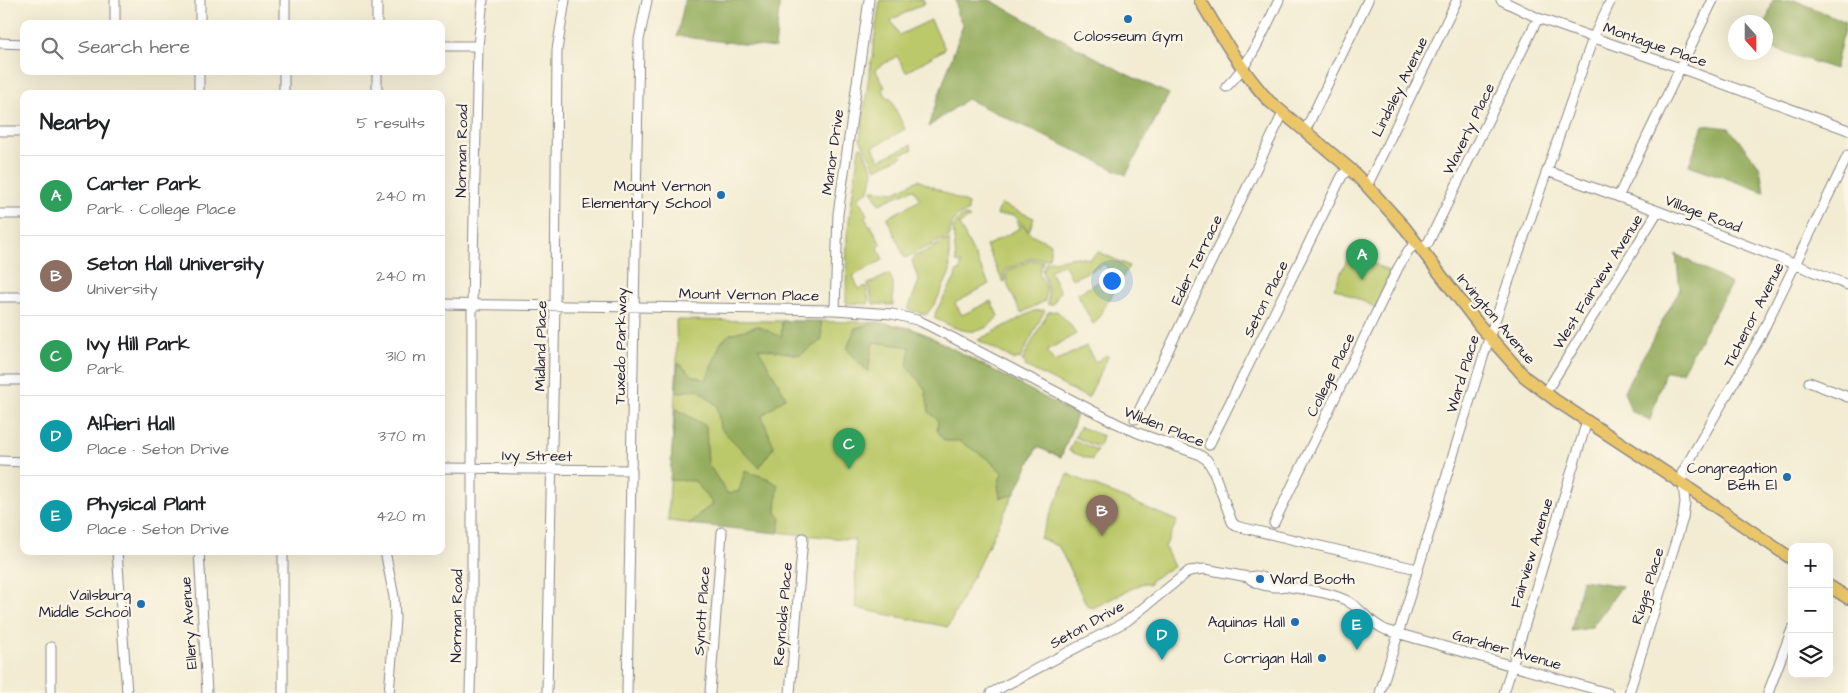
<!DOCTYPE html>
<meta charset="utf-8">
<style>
body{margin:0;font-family:"Architects Daughter",sans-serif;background:#f2f2f2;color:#202124}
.controls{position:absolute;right:15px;bottom:15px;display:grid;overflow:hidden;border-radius:10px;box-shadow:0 5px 20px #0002}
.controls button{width:45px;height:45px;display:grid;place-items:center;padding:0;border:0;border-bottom:1px solid #e0e0e0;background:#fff;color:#202124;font:25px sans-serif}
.compass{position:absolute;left:1728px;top:15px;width:45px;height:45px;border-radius:50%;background:#fff;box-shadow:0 5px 20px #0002;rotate:159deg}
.you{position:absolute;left:1111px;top:280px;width:18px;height:18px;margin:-12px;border:4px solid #fff;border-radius:50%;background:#1a73e8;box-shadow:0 0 0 8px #1a73e833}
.badge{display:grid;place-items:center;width:32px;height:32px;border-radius:50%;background:#1f6fb2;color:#fff;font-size:16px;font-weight:700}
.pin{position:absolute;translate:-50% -41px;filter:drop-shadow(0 1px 2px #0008)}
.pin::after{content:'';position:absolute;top:26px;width:18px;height:15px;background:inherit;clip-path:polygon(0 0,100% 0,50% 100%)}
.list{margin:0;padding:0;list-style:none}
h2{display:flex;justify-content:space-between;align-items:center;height:65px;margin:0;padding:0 20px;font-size:21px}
h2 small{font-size:16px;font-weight:400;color:#757577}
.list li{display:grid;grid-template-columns:32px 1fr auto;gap:15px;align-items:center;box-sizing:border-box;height:80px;padding:0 20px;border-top:1px solid #e0e0e0}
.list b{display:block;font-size:19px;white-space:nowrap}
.list p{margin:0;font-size:16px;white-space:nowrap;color:#757577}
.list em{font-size:16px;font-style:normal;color:#757577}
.icon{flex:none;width:28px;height:28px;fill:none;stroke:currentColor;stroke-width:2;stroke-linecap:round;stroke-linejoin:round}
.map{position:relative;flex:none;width:1848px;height:693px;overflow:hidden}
.search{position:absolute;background:#fff;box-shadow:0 5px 20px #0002;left:20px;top:20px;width:425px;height:55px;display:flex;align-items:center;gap:12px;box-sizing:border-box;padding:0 18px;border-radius:10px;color:#757577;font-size:19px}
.panel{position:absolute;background:#fff;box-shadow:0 5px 20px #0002;left:20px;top:90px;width:425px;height:465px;border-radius:10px}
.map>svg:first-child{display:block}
.green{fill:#bcc96a;stroke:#6f7652}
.forest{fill:#95ad5e;stroke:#5c684c}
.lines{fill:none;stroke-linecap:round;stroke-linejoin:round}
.minor-casing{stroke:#8a8787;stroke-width:11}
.major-casing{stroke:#8a8787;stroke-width:14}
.minor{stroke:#fff;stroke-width:9}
.major{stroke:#ebc669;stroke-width:11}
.poi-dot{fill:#1f6fb2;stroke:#fcf5e5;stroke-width:2}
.labels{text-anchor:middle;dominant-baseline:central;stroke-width:5;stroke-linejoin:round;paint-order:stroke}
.poi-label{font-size:15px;fill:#22223b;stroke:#fcf5e5;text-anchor:end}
.street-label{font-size:15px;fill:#22223b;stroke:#fcf5e5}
</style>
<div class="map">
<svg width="1848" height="693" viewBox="0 0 1848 693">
<rect width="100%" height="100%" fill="#fcf5e5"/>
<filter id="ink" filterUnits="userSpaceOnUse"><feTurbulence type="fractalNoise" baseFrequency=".02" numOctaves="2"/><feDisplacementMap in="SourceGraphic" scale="10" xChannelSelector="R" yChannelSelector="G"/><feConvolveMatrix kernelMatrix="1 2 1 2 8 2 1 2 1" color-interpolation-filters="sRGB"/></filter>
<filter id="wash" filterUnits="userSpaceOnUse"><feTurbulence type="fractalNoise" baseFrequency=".0096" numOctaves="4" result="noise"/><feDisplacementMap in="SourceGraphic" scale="20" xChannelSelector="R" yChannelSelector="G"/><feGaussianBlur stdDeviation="1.12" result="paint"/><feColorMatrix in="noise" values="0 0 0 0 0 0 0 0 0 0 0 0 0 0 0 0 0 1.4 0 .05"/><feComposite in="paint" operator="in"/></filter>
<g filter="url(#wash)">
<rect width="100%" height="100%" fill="#f3ecd3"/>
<path class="green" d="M880,0h43l2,3 -34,17 8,15 32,-15 14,29 -39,23 -9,-16 -22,13 10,18 -3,2 6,10 2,-1 15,31 -32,18 6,13 32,-15 1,5 -11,4 1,2 -26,13 -16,-30 11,-78 3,-4 -2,-2z
M862,147l11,23 -4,21 -11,6 9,18 -2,3 4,7h2l10,20 -3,2 5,13 -30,16 6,13 7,-3 3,14 -1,4 -21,-1 -1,-1 1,-66 12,-88z
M918,180l50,24v8c-13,3 -18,11 -18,24l-45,22 -18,-40 33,-18 -7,-11 -34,15 -7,-14 23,2z
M1001,204l33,14 -5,13 -15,-16h-17z
M967,216l3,2 -11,6 30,60 -34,19 7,12 29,-14 7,15c-19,26 -41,13 -64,2l2,-4 -1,-1 20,-35 1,-6 4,-1 1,-8 -5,-1 -3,-35 8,-10z
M1016,220l15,14 20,10 -2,14 -2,1 -16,-1 -25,12 -2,5 1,6 -2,1 -17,-36 34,-18z
M949,239l1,33 -14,30 -10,13 -18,-6 11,-28 -7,-20 2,-4z
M1351,251l40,22 -16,34 -41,-19z
M1099,252l30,14 -33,56 -3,2 -16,-30 34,-19 -6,-11 -33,15 -7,-14h-4l-11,6 10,20 -7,13 -5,1v-17l-6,-17 4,-9 31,-5 12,2z
M1031,260l12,1 -4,12 7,14 -1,14 -24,12 -13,-27 -2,-10 2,-5z
M889,274l4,8v23l-20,-1 -5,-20z
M1045,310l-25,49 -4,-1 -1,2 -37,-20 56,-29z
M1057,311l13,13 6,10 -29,16 7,12 32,-16 9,16 12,-7 1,2 -20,41 -63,-32 1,-3 -4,-2 26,-49z
M676,320l190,2c21,0 41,5 61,13l150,80 -16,42 -24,-10 -89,180 -92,-19 -1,-68 -187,-19 9,-158z
M1080,427l23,9 -5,11 -23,-10z
M1074,440l23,10 -5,10 -23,-9z
M1068,474l109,47 -12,26 9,20 -22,12 -3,6 -6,-2 -50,25 -6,-2 -28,-59 -19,-9z"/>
<path class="forest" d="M685,0h95l-5,48 -98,-12z
M956,0h34l136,74 43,20 -43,81 -159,-76 -39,28 35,-102 -6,-11z
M1773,0h21l52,22 -11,47 -69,-23v-23z
M1703,125l26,3 31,39 4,25 -75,-27z
M1676,254l55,30 -49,88h-17l-15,48 -19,-9 -7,-20 56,-102z
M782,321h39l1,19 -22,15 -42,-7 28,49 -24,19 12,31 -15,20 -39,-39 -3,-22 -19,-17 -22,4 2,-30 16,13 12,4 15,-38 9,-8 28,-8 23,11z
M877,322l33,6 17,7 150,80 -16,42 -24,-10 -23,48 -14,3 -2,-13 4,-13 -17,-15 -26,-16h-15l-7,-11 1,-9 -9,-9 -4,-23 -18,-23 3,-19 -37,-5 -5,30 -21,-23 8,-21z
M675,408l31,18 2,38 20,30 11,-3 6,-20 22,7 11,7 -2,27 5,7 -3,14 -89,-9 10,-10 14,-10 -18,-23 -25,-1z
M1582,580l40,6 -31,42 -20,3z"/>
</g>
<g filter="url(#ink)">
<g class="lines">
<defs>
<path id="minor" d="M1501,0l37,18 142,50 168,62
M115,24v-24
M200,24v-24
M285,24v-24
M377,24v-24
M0,43l24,1
M441,46h37
M1226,87c26,-25 38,-56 53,-87
M199,94v-23
M284,94v-23
M377,94v-23
M0,131h24
M1305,131l63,-131
M1547,171l111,40 190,74
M1367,186l90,-186
M1618,197l95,-197
M0,214h24
M1420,248l8,-5 3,-6 107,-219
M0,297h24
M441,304l394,6 57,4 25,6 13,6 186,97 22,10 60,21 9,6 6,10 19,52 4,4 181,43
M835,310l3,-96 31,-214
M0,380h24
M1809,382l39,15
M1546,392l112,-181
M1135,419l148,-306
M1209,445l133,-269 7,-8
M0,461l24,1
M441,468l191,2
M1274,523l124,-255 10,-17 8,-8
M117,551l10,142
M199,551l8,142
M385,551l9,46 1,22 -6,74
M1248,577c8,8 26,12 37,9 19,4 47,6 64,16 14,8 20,21 37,28l222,63
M51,693v-46
M283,693v-142
M470,693l2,-82v-307l6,-258 5,-46
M547,693l8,-390 2,-253 8,-50
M627,693l12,-653 8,-40
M710,693l12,-161
M790,693l13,-155
M991,693l136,-72 62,-50 16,-2 43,8 8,-1 22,5
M1380,693l109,-355 104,-300 18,-38
M1504,693l83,-272
M1629,693l54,-175 2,-15 -3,-30 77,-134 89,-184
M1768,693l24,-64"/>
<path id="major" d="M1200,0c20,34 42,72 69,101l80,67 18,18 38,42 74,97 46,52 30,23 113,74 124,85
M1829,586l19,12"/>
</defs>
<use href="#minor" class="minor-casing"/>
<use href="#major" class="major-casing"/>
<use href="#minor" class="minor"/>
<use href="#major" class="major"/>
</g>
</g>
<g class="poi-dot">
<circle cx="1128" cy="19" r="5"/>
<circle cx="721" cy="195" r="5"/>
<circle cx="1787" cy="477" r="5"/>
<circle cx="1260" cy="579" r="5"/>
<circle cx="141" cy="604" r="5"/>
<circle cx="1295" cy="622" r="5"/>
<circle cx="1322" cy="658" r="5"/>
</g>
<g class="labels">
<g class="poi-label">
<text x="1128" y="36" text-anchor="middle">Colosseum Gym</text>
<text x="711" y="186">Mount Vernon<tspan x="711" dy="17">Elementary School</tspan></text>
<text x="1777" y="468">Congregation<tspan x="1777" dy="17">Beth El</tspan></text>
<text x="1270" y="579" text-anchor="start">Ward Booth</text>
<text x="131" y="595">Vailsburg<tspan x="131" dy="17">Middle School</tspan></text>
<text x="1285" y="622">Aquinas Hall</text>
<text x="1312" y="658">Corrigan Hall</text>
</g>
<g class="street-label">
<text transform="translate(1655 45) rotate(19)">Montague Place</text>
<text transform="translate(1400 87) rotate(-64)">Lindsley Avenue</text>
<text transform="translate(1469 129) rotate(-64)">Waverly Place</text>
<text transform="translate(462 151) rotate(-89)">Norman Road</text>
<text transform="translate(833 152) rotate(-82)">Manor Drive</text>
<text transform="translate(1703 214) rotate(21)">Village Road</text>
<text transform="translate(1197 260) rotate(-64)">Eder Terrace</text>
<text transform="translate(1598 282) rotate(-58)">West Fairview Avenue</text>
<text transform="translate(749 295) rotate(1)">Mount Vernon Place</text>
<text transform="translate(1266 299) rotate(-64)">Seton Place</text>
<text transform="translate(1754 315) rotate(-63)">Tichenor Avenue</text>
<text transform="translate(1496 319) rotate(50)">Irvington Avenue</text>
<text transform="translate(541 346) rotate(-89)">Midland Place</text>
<text transform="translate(621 346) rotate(-89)">Tuxedo Parkway</text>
<text transform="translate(1463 374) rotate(-73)">Ward Place</text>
<text transform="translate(1331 375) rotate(-64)">College Place</text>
<text transform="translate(1164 427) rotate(22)">Wilden Place</text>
<text transform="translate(537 456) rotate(1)">Ivy Street</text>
<text transform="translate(1532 553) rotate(-73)">Fairview Avenue</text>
<text transform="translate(1648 586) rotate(-73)">Riggs Place</text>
<text transform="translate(702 611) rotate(-86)">Synott Place</text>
<text transform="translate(783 614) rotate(-85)">Reynolds Place</text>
<text transform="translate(457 616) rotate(-89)">Norman Road</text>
<text transform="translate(189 623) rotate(-94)">Ellery Avenue</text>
<text transform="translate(1087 625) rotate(-29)">Seton Drive</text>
<text transform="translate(1507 650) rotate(16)">Gardner Avenue</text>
</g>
</g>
</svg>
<div class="controls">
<button>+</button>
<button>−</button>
<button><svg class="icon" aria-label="layers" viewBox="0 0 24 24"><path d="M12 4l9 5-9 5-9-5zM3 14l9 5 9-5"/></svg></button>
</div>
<svg class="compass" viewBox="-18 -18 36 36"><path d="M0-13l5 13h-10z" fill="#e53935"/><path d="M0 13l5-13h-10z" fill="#757577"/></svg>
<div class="you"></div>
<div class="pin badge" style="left:1362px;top:280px;background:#2e9e5b">A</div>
<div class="pin badge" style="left:1102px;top:536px;background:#8d6e63">B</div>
<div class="pin badge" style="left:849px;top:469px;background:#2e9e5b">C</div>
<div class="pin badge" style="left:1162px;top:660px;background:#0f9aa8">D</div>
<div class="pin badge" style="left:1357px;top:650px;background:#0f9aa8">E</div>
<div class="search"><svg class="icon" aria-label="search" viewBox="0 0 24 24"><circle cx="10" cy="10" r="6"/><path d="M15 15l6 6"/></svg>Search here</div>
<section class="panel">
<h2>Nearby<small>5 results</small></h2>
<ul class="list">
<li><span class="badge" style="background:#2e9e5b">A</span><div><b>Carter Park</b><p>Park · College Place</p></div><em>240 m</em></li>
<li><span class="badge" style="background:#8d6e63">B</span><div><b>Seton Hall University</b><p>University</p></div><em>240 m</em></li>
<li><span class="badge" style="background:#2e9e5b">C</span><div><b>Ivy Hill Park</b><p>Park</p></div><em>310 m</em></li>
<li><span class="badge" style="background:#0f9aa8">D</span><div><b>Alfieri Hall</b><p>Place · Seton Drive</p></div><em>370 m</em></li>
<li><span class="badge" style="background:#0f9aa8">E</span><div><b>Physical Plant</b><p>Place · Seton Drive</p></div><em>420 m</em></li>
</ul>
</section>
</div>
